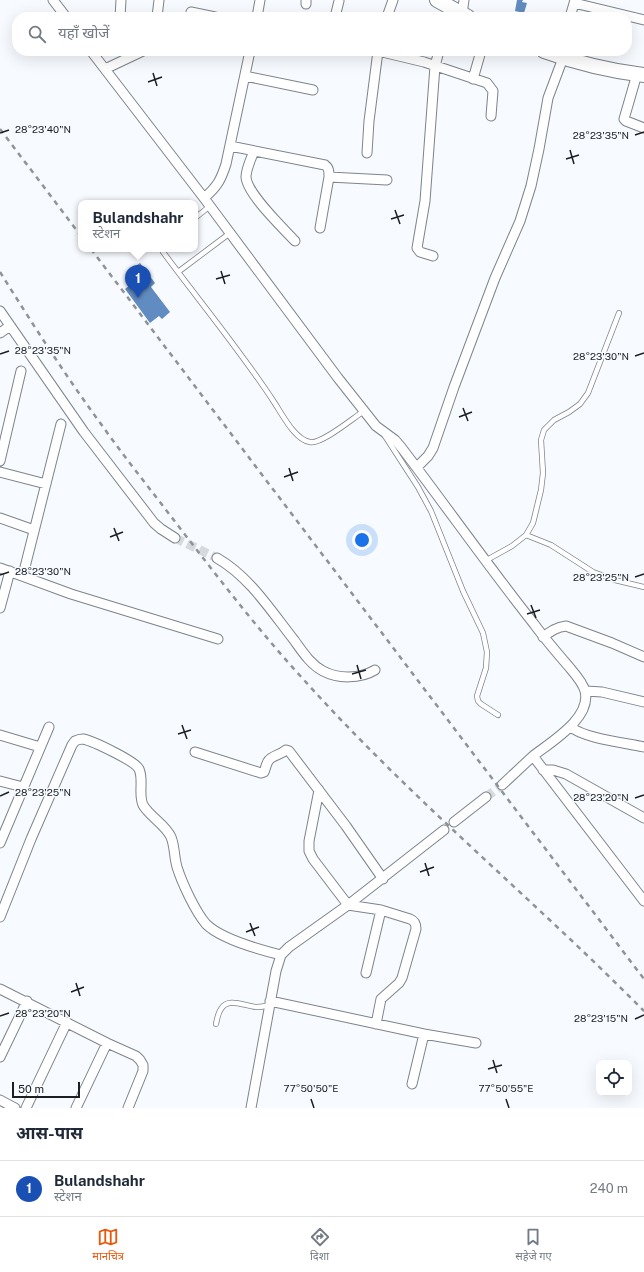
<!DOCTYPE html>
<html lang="hi">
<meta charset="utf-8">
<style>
body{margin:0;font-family:"Public Sans","Noto Sans Devanagari",sans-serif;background:#f6f6f7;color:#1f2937}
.controls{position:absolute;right:12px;bottom:12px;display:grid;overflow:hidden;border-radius:8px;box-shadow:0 4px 16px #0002}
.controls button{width:36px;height:36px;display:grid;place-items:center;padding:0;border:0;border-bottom:1px solid #e0e1e3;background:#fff;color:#1f2937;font:20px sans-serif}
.scale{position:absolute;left:12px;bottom:10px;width:68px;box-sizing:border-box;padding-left:4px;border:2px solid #1c1f22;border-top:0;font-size:11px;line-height:14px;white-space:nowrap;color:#1c1f22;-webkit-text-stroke:3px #f7fafe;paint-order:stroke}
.you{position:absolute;left:362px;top:540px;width:14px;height:14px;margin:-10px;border:3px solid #fff;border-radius:50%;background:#1a73e8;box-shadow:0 0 0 6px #1a73e833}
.badge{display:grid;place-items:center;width:26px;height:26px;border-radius:50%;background:#ea580c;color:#fff;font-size:13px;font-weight:700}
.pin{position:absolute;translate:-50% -33px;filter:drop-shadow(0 1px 2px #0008)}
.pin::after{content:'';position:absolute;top:21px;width:14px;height:12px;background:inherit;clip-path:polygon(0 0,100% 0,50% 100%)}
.popup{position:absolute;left:78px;top:200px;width:120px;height:52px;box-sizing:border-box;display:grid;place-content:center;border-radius:8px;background:#fff;filter:drop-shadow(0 1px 3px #0005);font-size:13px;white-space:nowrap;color:#747a83}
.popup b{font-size:15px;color:#1f2937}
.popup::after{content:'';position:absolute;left:50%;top:100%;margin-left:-8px;border:8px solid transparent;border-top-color:#fff}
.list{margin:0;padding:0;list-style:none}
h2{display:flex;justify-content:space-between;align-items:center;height:52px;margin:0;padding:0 16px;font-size:17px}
h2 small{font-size:13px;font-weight:400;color:#747a83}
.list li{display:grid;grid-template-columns:26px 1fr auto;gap:12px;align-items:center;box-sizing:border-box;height:56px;padding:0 16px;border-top:1px solid #e0e1e3}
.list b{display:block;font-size:15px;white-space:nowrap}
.list p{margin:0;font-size:13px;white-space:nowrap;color:#747a83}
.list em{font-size:13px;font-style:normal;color:#747a83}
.icon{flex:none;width:22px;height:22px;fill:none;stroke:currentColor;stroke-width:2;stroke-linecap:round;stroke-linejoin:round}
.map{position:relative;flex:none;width:644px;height:1108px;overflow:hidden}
.search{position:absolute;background:#fff;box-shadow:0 4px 16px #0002;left:12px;right:12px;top:12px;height:44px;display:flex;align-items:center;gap:10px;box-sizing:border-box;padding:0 14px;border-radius:16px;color:#747a83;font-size:15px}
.sheet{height:108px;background:#fff}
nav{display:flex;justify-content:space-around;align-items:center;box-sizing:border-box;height:56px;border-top:1px solid #e0e1e3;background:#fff;font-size:11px;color:#747a83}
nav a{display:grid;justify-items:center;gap:2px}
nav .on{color:#ea580c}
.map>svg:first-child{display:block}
.building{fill:#618cc1}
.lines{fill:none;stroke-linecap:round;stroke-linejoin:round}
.minor-tunnel{stroke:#d6d9dd;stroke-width:9;stroke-dasharray:9 4.5;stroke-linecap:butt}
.service-casing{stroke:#7d848c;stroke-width:6}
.minor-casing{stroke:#7d848c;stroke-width:11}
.primary-casing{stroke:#7d848c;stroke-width:16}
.service{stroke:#fff;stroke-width:4.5}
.minor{stroke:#fff;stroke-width:9}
.primary{stroke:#fff;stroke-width:14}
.rail{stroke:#909396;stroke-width:2.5;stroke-dasharray:5 5;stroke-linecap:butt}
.ticks{fill:none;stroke:#1c1f22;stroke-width:1.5}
.ticks-label{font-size:10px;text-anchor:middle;fill:#1c1f22;stroke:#f7fafe;stroke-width:3;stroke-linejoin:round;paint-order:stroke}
</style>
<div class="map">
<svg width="644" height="1108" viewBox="0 0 644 1108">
<rect width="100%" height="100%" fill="#f7fafe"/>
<path class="building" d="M517,0h6l-1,2 5,1 -3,10 -9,-2z
M140,263l15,20 -4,4 19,25 -8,7 -3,-3 -9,7 -25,-34 9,-7 -7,-10z"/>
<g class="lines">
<path class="minor-tunnel" d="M175,538l42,20
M486,797l16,-12"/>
<defs>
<path id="service" d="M195,218l15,-12
M162,249l1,3c37,50 77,98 111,150 8,12 21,38 36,40 11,3 43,-24 54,-31
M178,272l52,-39
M385,436l33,51 13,24 32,80 20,42 4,19 -1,16 -9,28 1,5 3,3 17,11
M526,535l25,10 42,27 22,8 29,7
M485,561l27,-15 14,-11 7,-12 8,-33 2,-17 -2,-33 3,-10 10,-10 15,-8 11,-8 8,-11 31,-80
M216,1024c1,-5 2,-11 5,-15 7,-13 25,-2 36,-2 4,0 9,-1 13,-2"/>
<path id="minor" d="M53,0l13,17
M339,1l-3,12 3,4
M574,3l70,17
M306,4v-4
M191,12l24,5
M462,14l2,-14
M120,17l1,-17
M157,17l2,-17
M257,17l3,-17
M387,17l6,-17
M570,17l5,-17
M91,51l113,147 134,180 38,48 19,14 6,7c45,59 87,119 133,177 11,15 24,30 36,44 6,7 13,15 15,23 7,27 -34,51 -52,65l111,145
M378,51l46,11 63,21 6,8 -2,25
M105,69l38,-18
M637,74l-13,45 2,2 18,7
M245,76l68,14
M473,79l8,-28
M230,146l95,19c4,3 4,6 4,12l-9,51
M254,151c-3,8 -8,18 -8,26 1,17 37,51 49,64
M367,153l2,-32 9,-70
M329,177l58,3
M204,198c13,-11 17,-18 22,-34l24,-113
M433,256l-13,-4 -3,-4 8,-47 10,-135 4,-15
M0,311l84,121 70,91 7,6 14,9
M0,333l10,-7
M0,461l21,-90
M417,467l11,-11 5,-8 21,-61 41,-109 25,-57 11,-35 8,-37 9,-51 15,-40
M0,472l46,12
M0,518l34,12
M217,558c33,19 54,53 77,82 8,11 16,24 29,31 15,8 37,8 52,-1
M0,568l71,26 147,45
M23,575l38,-151
M0,608l10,-37
M543,637c8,-6 14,-10 23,-11l46,17 32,14
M586,691l16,1 42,10
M571,727c12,11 55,16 73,20
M0,735l40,12
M195,752l66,21 3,-1c2,-4 2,-9 5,-12 3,-4 11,-5 17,-10l3,1 57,75 37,53
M543,770h10l13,4 78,44
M0,781l23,6
M502,785l31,-29
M319,790l-10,51v10l4,8 35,46 33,5 29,9c5,2 6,5 6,10l-14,49 -3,5 -18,16 -5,25
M454,822l32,-25
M0,843l49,-116
M0,917l31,-78 41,-94 3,-4c2,-1 5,-2 8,-2 10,2 52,22 56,30 5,11 -1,25 4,36 7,12 22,19 28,32 4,10 3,20 6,30 5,16 18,44 29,57 15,15 55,26 75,31
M366,973l15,-63
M0,989l107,54 29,13 4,4 3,5v6l-15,37
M270,1001l154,33 52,9
M0,1057l27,-56
M412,1084l12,-50
M0,1100l15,8
M26,1108l41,-86
M76,1108l31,-65
M251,1108l25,-137 5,-16 8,-8 59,-42 96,-75"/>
<path id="primary" d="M437,0l31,17
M544,51c33,12 66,20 100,24"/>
</defs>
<use href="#service" class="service-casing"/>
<use href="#minor" class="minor-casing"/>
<use href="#primary" class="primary-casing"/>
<use href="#service" class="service"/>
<use href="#minor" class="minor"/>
<use href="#primary" class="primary"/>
<path class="rail" d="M0,129l81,107
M91,249l553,730
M0,272c32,51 65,103 101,152 24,34 50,66 75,99 41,53 82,107 128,157 106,118 229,219 340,331"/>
</g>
<path class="ticks" d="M153,73l4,13M148,82l14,-5M0,133l9,-3M635,135l9,-3M570,150l4,14M566,159l13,-4M395,210l5,14M391,219l13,-4M221,271l4,13M216,279l14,-4M0,354l9,-3M635,356l9,-3M463,408l5,13M459,417l13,-5M289,468l4,13M284,477l14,-5M114,528l5,13M110,537l13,-5M0,575l9,-3M635,577l9,-3M531,605l5,13M527,614l13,-4M357,665l4,14M352,674l14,-4M182,725l5,14M178,734l13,-4M0,796l9,-4M635,798l9,-3M425,863l4,13M420,872l14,-5M250,923l5,13M246,932l13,-5M76,983l4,13M71,992l13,-5M0,1016l9,-3M635,1019l9,-4M493,1060l4,13M488,1069l14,-4M311,1099l3,9M506,1099l3,9"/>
<g class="ticks-label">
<text x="43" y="133">28°23'40"N</text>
<text x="601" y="139">28°23'35"N</text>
<text x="43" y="354">28°23'35"N</text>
<text x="601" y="360">28°23'30"N</text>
<text x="43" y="575">28°23'30"N</text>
<text x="601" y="581">28°23'25"N</text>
<text x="43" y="796">28°23'25"N</text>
<text x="601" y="801">28°23'20"N</text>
<text x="43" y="1017">28°23'20"N</text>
<text x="601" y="1022">28°23'15"N</text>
<text x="311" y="1092">77°50'50"E</text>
<text x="506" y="1092">77°50'55"E</text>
</g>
</svg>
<div class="controls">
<button><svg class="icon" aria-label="locate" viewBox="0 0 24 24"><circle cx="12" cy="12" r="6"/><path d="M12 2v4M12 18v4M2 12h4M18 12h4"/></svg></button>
</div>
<div class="scale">50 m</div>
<div class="you"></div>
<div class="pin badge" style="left:138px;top:298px;background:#1a4fb4">1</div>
<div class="popup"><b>Bulandshahr</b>स्टेशन</div>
<div class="search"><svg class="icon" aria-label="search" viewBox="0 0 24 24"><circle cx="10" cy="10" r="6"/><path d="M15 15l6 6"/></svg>यहाँ खोजें</div>
</div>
<section class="sheet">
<h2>आस-पास<small></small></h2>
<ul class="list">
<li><span class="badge" style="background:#1a4fb4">1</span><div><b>Bulandshahr</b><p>स्टेशन</p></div><em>240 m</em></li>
</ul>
</section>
<nav>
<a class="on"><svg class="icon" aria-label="map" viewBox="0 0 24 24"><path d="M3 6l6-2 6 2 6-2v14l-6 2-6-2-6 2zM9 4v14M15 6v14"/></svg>मानचित्र</a>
<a><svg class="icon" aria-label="directions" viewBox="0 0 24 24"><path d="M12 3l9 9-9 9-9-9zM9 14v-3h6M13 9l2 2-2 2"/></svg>दिशा</a>
<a><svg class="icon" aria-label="saved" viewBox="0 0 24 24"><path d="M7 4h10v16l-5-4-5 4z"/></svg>सहेजे गए</a>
</nav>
